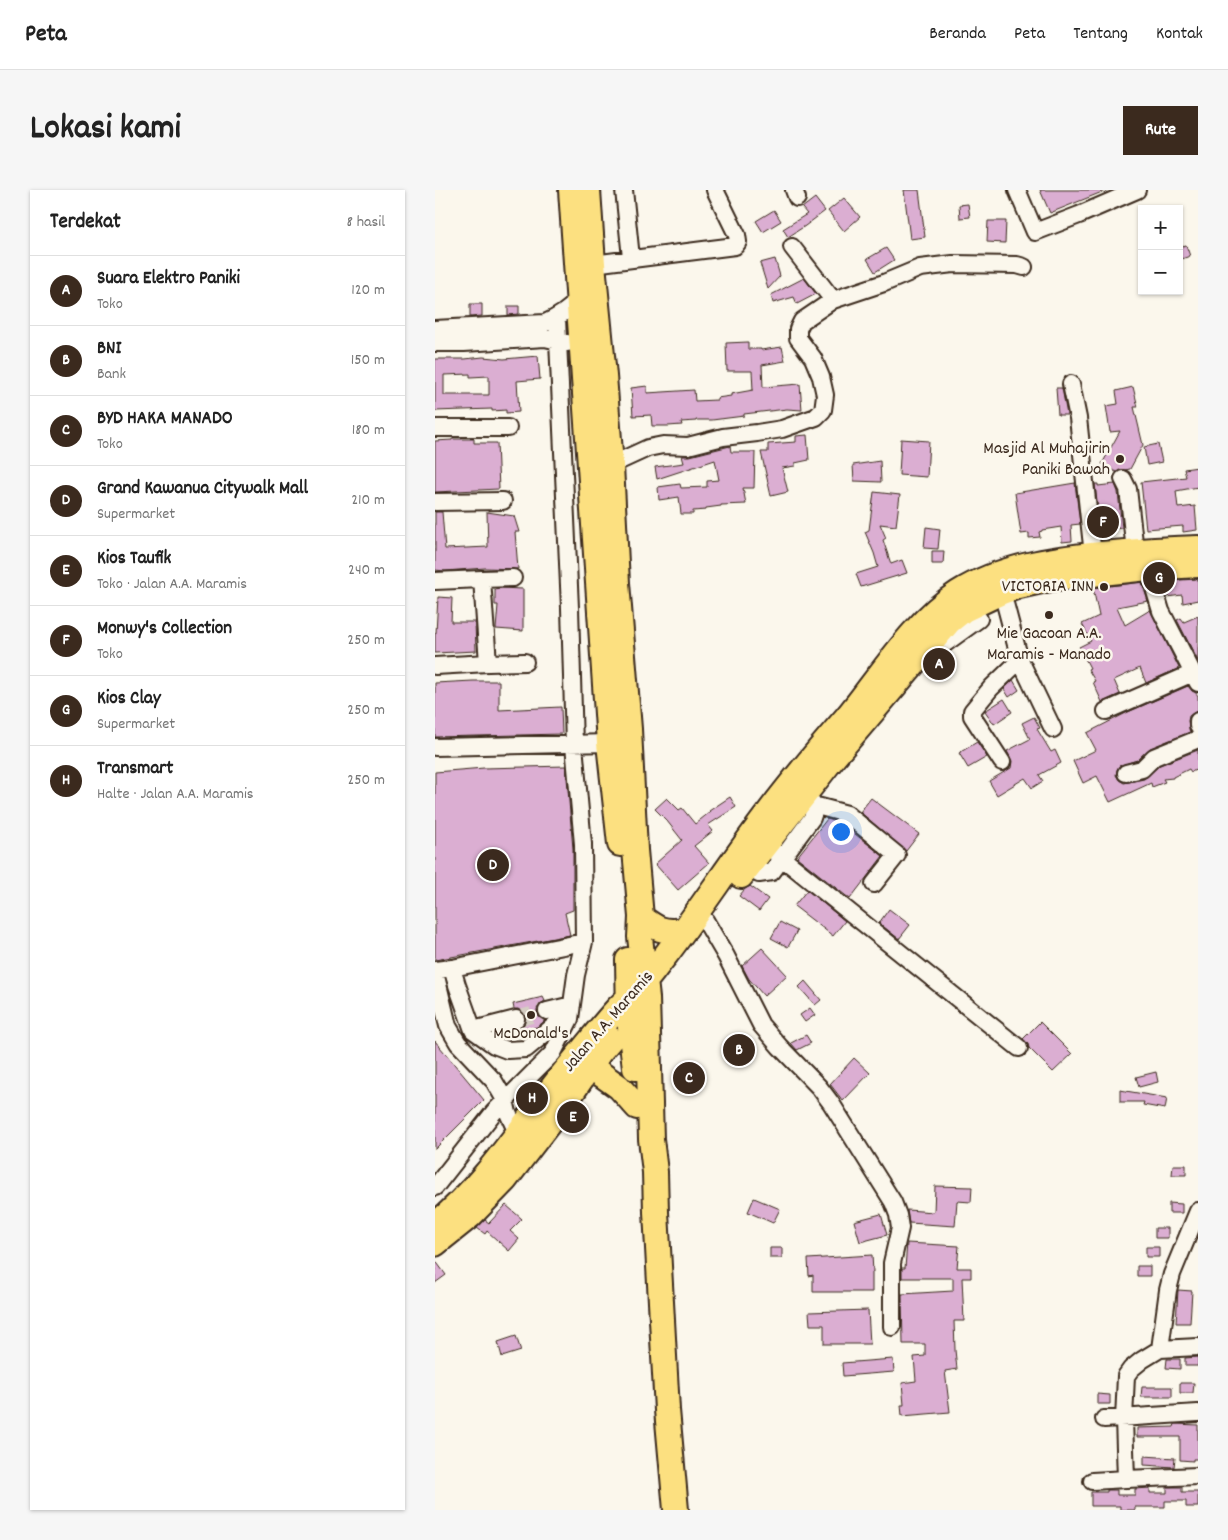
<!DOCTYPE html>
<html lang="id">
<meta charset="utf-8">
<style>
body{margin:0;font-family:Dekko,sans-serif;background:#f6f6f6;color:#222}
.controls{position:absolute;right:15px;top:15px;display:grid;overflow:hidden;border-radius:0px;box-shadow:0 1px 4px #0004}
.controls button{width:45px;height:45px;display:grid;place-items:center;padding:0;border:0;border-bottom:1px solid #e0e0e0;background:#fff;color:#222;font:25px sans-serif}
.you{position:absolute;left:405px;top:641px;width:18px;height:18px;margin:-12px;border:4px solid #fff;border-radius:50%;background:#1a73e8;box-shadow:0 0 0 8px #1a73e833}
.badge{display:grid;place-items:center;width:32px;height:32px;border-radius:50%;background:#3b2a1e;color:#fff;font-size:16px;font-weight:700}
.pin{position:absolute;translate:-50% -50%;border:2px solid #fff;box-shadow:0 1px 5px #0006}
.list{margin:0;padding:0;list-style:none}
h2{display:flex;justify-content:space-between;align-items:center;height:65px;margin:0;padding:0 20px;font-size:21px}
h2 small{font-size:16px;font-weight:400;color:#767676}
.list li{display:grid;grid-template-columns:32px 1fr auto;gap:15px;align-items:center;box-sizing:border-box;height:70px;padding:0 20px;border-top:1px solid #e0e0e0}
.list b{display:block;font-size:19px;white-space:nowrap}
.list p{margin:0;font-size:16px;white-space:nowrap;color:#767676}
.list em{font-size:16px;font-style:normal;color:#767676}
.map{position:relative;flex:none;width:763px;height:1320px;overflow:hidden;border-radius:0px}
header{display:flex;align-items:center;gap:30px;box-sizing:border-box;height:70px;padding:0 25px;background:#fff;border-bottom:1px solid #e0e0e0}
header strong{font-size:24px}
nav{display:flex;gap:28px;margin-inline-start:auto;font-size:18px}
.intro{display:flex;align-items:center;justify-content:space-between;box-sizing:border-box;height:120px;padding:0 30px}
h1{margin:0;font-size:35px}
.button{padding:12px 22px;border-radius:0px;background:#3b2a1e;color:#fff;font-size:18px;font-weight:700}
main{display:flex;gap:30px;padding:0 30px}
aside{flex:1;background:#fff;border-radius:0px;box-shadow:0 1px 4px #0004}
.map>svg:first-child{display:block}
.building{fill:#dbaed2;stroke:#3b2a1e;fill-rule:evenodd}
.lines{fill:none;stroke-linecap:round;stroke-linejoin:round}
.minor-tunnel{stroke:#d5cec3;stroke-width:16;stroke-dasharray:16 8;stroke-linecap:butt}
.minor-casing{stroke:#3b2a1e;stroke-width:20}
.highway-casing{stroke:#3b2a1e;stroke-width:28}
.minor{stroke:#fbf7ec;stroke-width:16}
.highway{stroke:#fce080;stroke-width:24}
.poi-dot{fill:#3b2a1e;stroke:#fbf7ec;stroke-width:2}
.labels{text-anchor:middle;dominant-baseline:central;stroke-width:5;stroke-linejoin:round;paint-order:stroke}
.poi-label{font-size:18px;fill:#3b2a1e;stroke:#fbf7ec;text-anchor:end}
.street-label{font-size:18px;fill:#3b2a1e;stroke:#fbf7ec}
</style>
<header>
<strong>Peta</strong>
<nav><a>Beranda</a><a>Peta</a><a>Tentang</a><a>Kontak</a></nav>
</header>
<div class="intro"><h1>Lokasi kami</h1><a class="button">Rute</a></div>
<main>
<aside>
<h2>Terdekat<small>8 hasil</small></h2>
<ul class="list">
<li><span class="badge">A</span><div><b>Suara Elektro Paniki</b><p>Toko</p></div><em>120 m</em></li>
<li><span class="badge">B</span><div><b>BNI</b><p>Bank</p></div><em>150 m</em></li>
<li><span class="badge">C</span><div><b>BYD HAKA MANADO</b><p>Toko</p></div><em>180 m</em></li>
<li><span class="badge">D</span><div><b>Grand Kawanua Citywalk Mall</b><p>Supermarket</p></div><em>210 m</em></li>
<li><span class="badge">E</span><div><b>Kios Taufik</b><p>Toko · Jalan A.A. Maramis</p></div><em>240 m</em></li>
<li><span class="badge">F</span><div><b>Monwy's Collection</b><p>Toko</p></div><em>250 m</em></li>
<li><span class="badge">G</span><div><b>Kios Clay</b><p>Supermarket</p></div><em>250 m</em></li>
<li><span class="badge">H</span><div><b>Transmart</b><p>Halte · Jalan A.A. Maramis</p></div><em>250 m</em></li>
</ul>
</aside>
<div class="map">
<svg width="763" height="1320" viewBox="0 0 763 1320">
<rect width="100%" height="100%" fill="#fbf7ec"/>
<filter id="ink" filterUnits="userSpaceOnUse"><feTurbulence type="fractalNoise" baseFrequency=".02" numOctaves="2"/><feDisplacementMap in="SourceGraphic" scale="10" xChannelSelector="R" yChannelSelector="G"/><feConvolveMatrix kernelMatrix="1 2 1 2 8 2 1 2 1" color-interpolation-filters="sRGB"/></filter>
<g filter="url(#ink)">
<path class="building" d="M469,0h15l6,47 -15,2z
M605,0h67l-57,23z
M380,8l10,13 -20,15 -17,11 -5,-8 24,-15 -5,-6z
M409,8l16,19 -16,14 -16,-20z
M533,14l2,13 -10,1 -1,-13z
M339,20l7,11 -18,11 -7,-11z
M553,31h18l-1,22 -18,-1z
M751,55l4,11 -11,4v-13z
M451,58l8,12 -19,12 -8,-13z
M340,69l5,17 -12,13 -8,-26z
M369,88l12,16 -19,10 -3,-7 -21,6 -2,-8z
M35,114h12v12l-12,1z
M73,116h11v8l-11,1z
M313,152v7h13v1l21,-3 3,14 -23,4 1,22 37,-3 2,26 -15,-1 -43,5v2l-32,4h-16v1l-15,1 1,3 -14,1h-16l-1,-11 -18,1 -2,-28 16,-2v7l47,-3 1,11 22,-1v-2l14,-2v-2l22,-4 -1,-19h-25l-1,-28z
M103,166l2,23 -23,2 2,31 -13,1v-3l-14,1v-2l-57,2v-52h30l18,-2 21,2zM35,184v3l19,-1v19h-45v-20z
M698,197l5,20h-4l9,38 -13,24 -14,3 -14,-8 18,-33 -10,1 -4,-26 12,-2 -2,-13z
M621,198h6l5,27h-9z
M372,245l2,25 -14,3v3l-13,2 6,24 -17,4 -10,-44h7v-8l28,-2v-6z
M17,249h22v4h23l2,46 -64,3v-51l17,-1z
M466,249l28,2 -2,36 -28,-2z
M723,254l4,18 -15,3 -3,-18z
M295,256l1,6h24l-1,36h-11l3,16 -25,1v1l-15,2v2l-13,1v3h-12l-2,-17 -20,3 -1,-13 22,-3 1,4 26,-1v-6l12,-1 -4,-20 -58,19 -2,-12 29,-4 -2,-7h8z
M445,271l1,21 -27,-1 -1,-16z
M763,277v20l-22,4 2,17 17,-2 2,24 -14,2v-6l-37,3 -5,-47 45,-5 -2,-8z
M640,293l5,41 -9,1 1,16 -10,1 -1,-15 -19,3v1l-3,1 1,5 -11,1v-5l-8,1 -6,-41z
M660,294h3v2l17,-2 3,8 4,36 -22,2z
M439,302l26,3 -4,31 -16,-2 6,14 -3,2 8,24 11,-4 5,13 -46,14 -5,-13 22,-7 -4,-14 -9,-21 4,-2z
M0,322h7l3,37 43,-2 -1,-35 27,4 5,16h-4l3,37 -33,-1 -40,3 -10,-1z
M491,337l14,2 -2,20 -14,-1z
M497,361h12l-1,13h-11z
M763,389v21l-15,3 -1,-8 -15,2 -5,-16z
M707,392l6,19 -31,6 8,18 25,-15 29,58 -33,15 -6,-15 -26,12 6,14 -18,8 -9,-20 2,-1 -7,-12 2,-1 -11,-21 12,-6 -9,-17 17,-8 -6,-28z
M64,398l24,1v42l-27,-2 2,-24h-3v-16z
M3,407l14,1 -1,24h24l1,29 -41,2v-20h1z
M763,426v45l-21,-41 4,-2 3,4z
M578,490l6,10 -10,7 -5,-8z
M38,491h26v29l62,-3 1,27 -127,3v-54z
M753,496l4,5 4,2 2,3v15l-5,2 -4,3 -1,5 2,11 -40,16 -13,12 -18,6 -2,4 -1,5 3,5 5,3 20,-4 16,-14 38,-15v19l-7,3 -2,-3 -16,8v1l-10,1 2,3 -13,5 -1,-4 -41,19 -13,-26 -14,7 -10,-22 23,-11 -9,-17 41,-21z
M569,509l8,13 -18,12 -9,-13z
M599,527l6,11 -3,1 14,23 4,-2 6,13 -22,12 4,6 -11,7 -7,-10 -28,17 -8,-14 22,-13 1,-7 -5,-10 23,-12 -8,-16z
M542,552l10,15 -19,11 -9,-15z
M131,576l7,83v61l-8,3 5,22 -135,25v-188l49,-4z
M295,607l6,10 -28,18 5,6 -19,15 15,17 -31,27 -23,-26 27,-24 -15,-19 -12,-12 12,-11 12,12 3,-2 13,16 15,-12 -1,-1z
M436,608l48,36 -13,17 -46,-39z
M392,629l14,4 42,33 -33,43 -53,-42z
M315,696l18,13 -9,12 -20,-15 6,-7z
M372,700l38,31 -12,15 -39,-30z
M454,719l21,16 -11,14 -20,-16z
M345,732l17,9 -9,16 -17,-9z
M327,758l25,27 -23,21 -15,-17 -7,-13z
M370,791l16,19 -6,5 -16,-18z
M108,807l2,4 -5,3 -3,5v4l2,4 6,4 -8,6 -18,4 -1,-2 5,-3 2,-4 1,-5 -3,-5 -5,-3h-4l-1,-5z
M375,818l5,7 -10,7 -5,-7z
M605,832l32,32 -19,18 -24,-24 -1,-4 -5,-5z
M371,845l5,8 -14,7 -6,-7z
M0,851l49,59 -49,49z
M419,868l16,15 -27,28 -13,-17z
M721,882l2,10 -19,5 -3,-10z
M685,900l47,8 -2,11 -22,-4 1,-3h-24z
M738,975h13v10h-14z
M500,996l37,1 -1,15 -14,-1 -2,25 -46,-3 -2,-13 27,2z
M319,1008l26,11 -7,14 -25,-11z
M734,1013l13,1v9h-13z
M71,1015l16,14 -12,12 9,8 -10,12 -22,-20 -2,3 -8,-6 8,-8 4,3z
M446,1024l6,21 -27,7 -6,-21z
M720,1038h13v10h-13z
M472,1053l52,3 -2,22h14v10h-9l2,43h-10l1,29 2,19 -12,2 5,41 -48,4 -1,-11h3l-2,-22 14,-2 -2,-24 11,-1v-12h-22l-1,-50 51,-3v-13h-51v-10h3z
M711,1057h13v10h-13z
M335,1058h12v10h-12z
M437,1065l1,17h-1v20h-59v-17l-4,1 -1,-17z
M0,1070l11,15 -11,8z
M702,1076h13v10h-13z
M743,1100l14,1 -2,32h-14z
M433,1120l2,34h-46v-19h-14l-1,-13z
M81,1146l5,15 -19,6 -4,-15z
M763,1167v9h-13v-8z
M458,1169l1,13 -51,4 -1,-13z
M732,1169h13v10l-14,-1z
M745,1193h14l-1,10h-13z
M707,1197h30v10h-31z
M662,1204l13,1v9h-13z
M740,1234l23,1v34h-5v2l-13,-1v-23h-43v-9l37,-1z
M709,1266l31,2 -1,9 -30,-2z
M732,1297h15v5h16v15h-12v-6h-21v6h-30v3h-15v-4h-29v-14h16v-2h10v5h18v-6l15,-1v5h17z"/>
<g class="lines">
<path class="minor-tunnel" d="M81,829l31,-8"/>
<defs>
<path id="minor" d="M189,0l7,68
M359,0l3,8
M582,0l18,42 44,-17 58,-25
M357,57l41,53
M158,74l142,-18 3,-4 -1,-7 -22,-45
M0,139l110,-6c14,-6 23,-12 33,-23
M0,153h29l81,-5 22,5
M636,194l7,34 15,137
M0,238h73
M176,275l37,-17 15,-3 25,1 35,-9 34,-4 25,-4 34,-12 7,-7 2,-15 -4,-18 -8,-19 -15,-20v-9l4,-8 31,-21 51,-17 36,-15 33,-4 64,1 7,2
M688,289l5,10 7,62
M0,312l68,-1
M713,378l13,43 37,72
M47,389l31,-1
M0,391l47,-2 6,84 37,-1
M567,402l18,68 33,69
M497,463l47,-34 -9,-12
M0,476l53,-3
M671,521l87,-38
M763,531v5
M0,557l174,-4
M567,572l-30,-46v-5l19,-23 29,-28
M691,583l16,-4 12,-12 44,-18
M378,615l34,9 50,41 -23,29
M331,655l253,203
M312,678l12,6 13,-2 40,-54 3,-9 -3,-7 -4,-3
M270,730l21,36 35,69 19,22 39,40 12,16 62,99 5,13 2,13 -8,35v64
M17,778l132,-26
M0,780l17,-2 5,17 16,45 21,15 13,5 19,-1 29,-24 15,-6 6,-44 8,-33 -1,-98 -9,-99 -4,-137 -13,-290
M0,782l13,54 10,17 36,38 11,19 3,13 5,11 7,6
M112,821l25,-6
M38,840l43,-11
M0,997l59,-75 59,-59 17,-34
M763,1157l-38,2 -18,11 -11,9 -5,7 -2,43 2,60 72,-3
M725,1159l8,-59 4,-16 26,-63
M669,1229l94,-6
M657,1291l34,-2"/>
<path id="highway" d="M136,0l38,553 11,101
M153,0l5,74 11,112 7,89 6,118 12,146 6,121 6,67 -1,20 7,61 4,141 4,33 1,40 11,198 9,100
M306,686l93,-119 115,-135 15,-12 38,-18 17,-6 36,-8 93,-10 50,-3
M206,727c16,12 22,16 42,13
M193,770l1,59 6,49
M156,877l28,20 18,20
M0,1035c51,-42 87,-100 128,-151 18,-22 36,-45 55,-66 9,-9 18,-17 27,-27 7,-7 13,-17 20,-25 36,-47 68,-97 104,-144 25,-33 51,-64 78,-95 33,-40 67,-96 111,-124 43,-27 94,-34 143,-39 33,-3 65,-5 97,-6
M0,1054l35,-28 35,-36 64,-83 30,-44 12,-14"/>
</defs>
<use href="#minor" class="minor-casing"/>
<use href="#highway" class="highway-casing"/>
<use href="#minor" class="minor"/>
<use href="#highway" class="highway"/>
</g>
</g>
<g class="poi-dot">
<circle cx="685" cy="269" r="5"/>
<circle cx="669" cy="397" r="5"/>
<circle cx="614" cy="425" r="5"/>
<circle cx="96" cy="825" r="5"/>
</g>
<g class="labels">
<g class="poi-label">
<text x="675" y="259">Masjid Al Muhajirin<tspan x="675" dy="21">Paniki Bawah</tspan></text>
<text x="659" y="397">VICTORIA INN</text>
<text x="614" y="444" text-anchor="middle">Mie Gacoan A.A.<tspan x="614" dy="21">Maramis - Manado</tspan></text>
<text x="96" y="844" text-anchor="middle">McDonald's</text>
</g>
<g class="street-label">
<text transform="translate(174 832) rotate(-49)">Jalan A.A. Maramis</text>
</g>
</g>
</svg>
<div class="controls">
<button>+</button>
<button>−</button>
</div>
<div class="you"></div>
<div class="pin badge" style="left:504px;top:474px">A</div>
<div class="pin badge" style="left:304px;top:860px">B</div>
<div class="pin badge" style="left:254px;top:888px">C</div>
<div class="pin badge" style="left:58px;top:675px">D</div>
<div class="pin badge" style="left:138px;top:927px">E</div>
<div class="pin badge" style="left:668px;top:332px">F</div>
<div class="pin badge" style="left:724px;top:388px">G</div>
<div class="pin badge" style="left:97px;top:908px">H</div>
</div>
</main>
